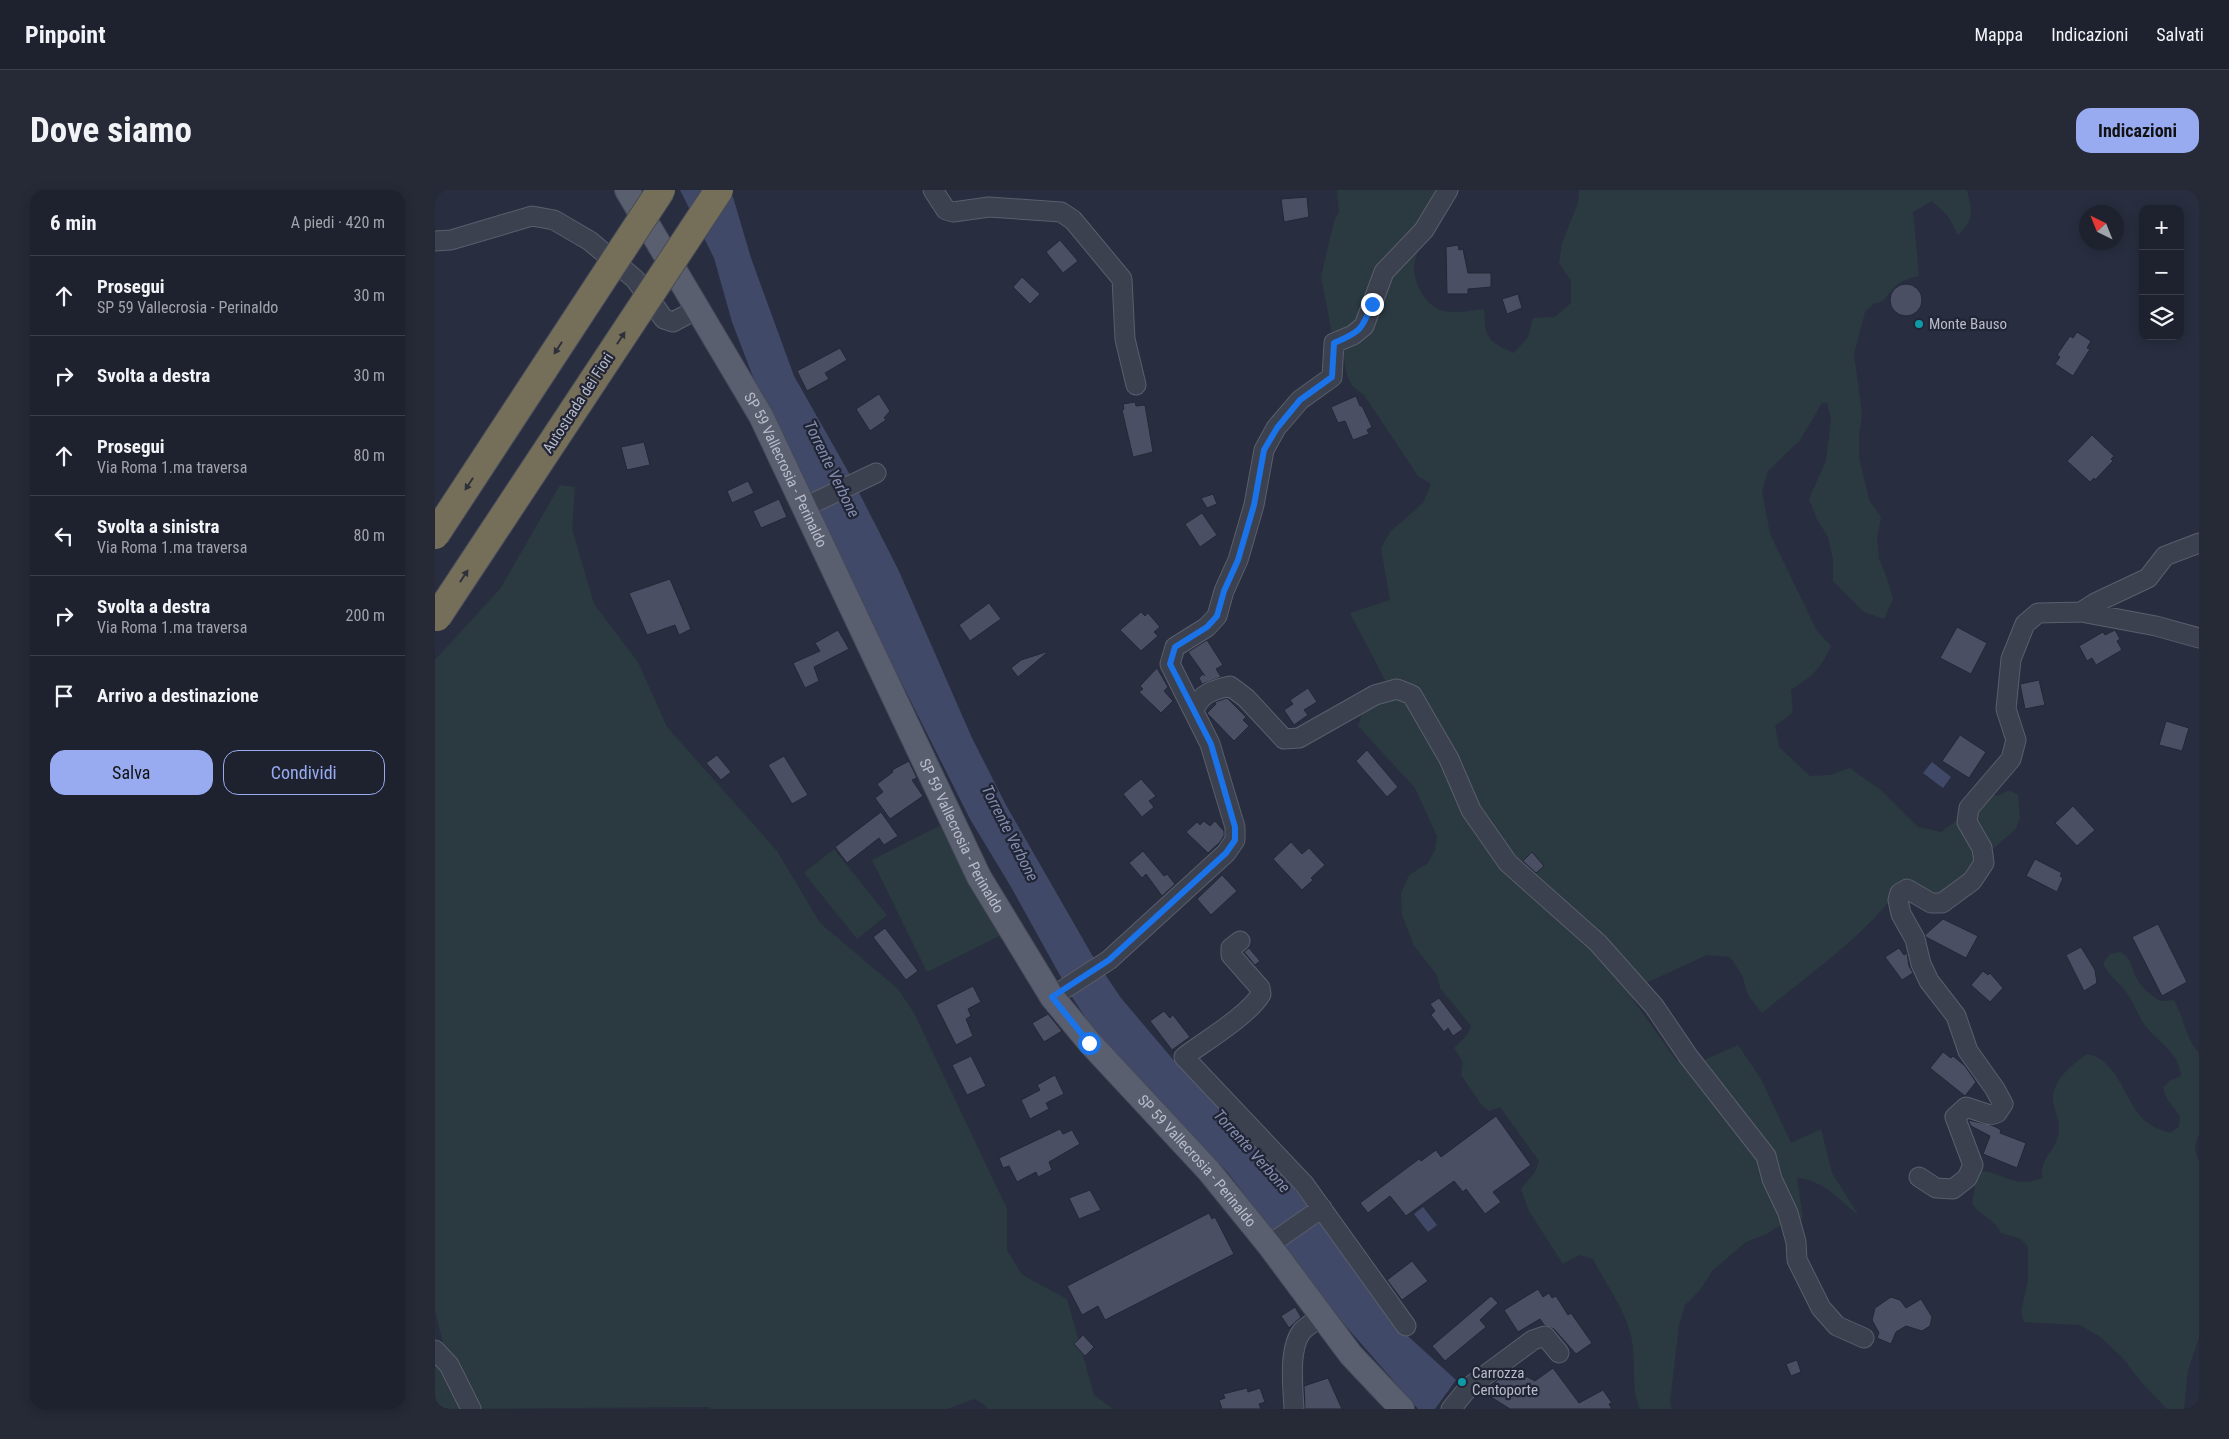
<!DOCTYPE html>
<html lang="it">
<meta charset="utf-8">
<style>
body{margin:0;font-family:"Roboto Condensed",sans-serif;background:#262a37;color:#f1f3f6}
.controls{position:absolute;right:15px;top:15px;display:grid;overflow:hidden;border-radius:10px;box-shadow:0 2px 12px #0003}
.controls button{width:45px;height:45px;display:grid;place-items:center;padding:0;border:0;border-bottom:1px solid #3c3f4b;background:#1e222f;color:#f1f3f6;font:25px sans-serif}
.compass{position:absolute;left:1644px;top:15px;width:45px;height:45px;border-radius:50%;background:#1e222f;box-shadow:0 2px 12px #0003;rotate:317deg}
.stop{position:absolute;width:15px;height:15px;margin:-11px;border:4px solid #1a73e8;border-radius:50%;background:#fff}
.stop.end{background:#1a73e8;border-color:#fff;box-shadow:0 1px 5px #0008}
.list{margin:0;padding:0;list-style:none}
h2{display:flex;justify-content:space-between;align-items:center;height:65px;margin:0;padding:0 20px;font-size:21px}
h2 small{font-size:16px;font-weight:400;color:#a1a4aa}
.list li{display:grid;grid-template-columns:32px 1fr auto;gap:15px;align-items:center;box-sizing:border-box;height:80px;padding:0 20px;border-top:1px solid #3c3f4b}
.list b{display:block;font-size:19px;white-space:nowrap}
.list p{margin:0;font-size:16px;white-space:nowrap;color:#a1a4aa}
.list em{font-size:16px;font-style:normal;color:#a1a4aa}
.actions{display:flex;gap:10px;padding:15px 20px}
.actions a{flex:1;padding:11px 0;border:1px solid #98aaf0;border-radius:15px;text-align:center;font-size:18px;color:#98aaf0}
.actions .main{background:#98aaf0;color:#111}
.icon{flex:none;width:28px;height:28px;fill:none;stroke:currentColor;stroke-width:2;stroke-linecap:round;stroke-linejoin:round}
.map{position:relative;flex:none;width:1764px;height:1219px;overflow:hidden;border-radius:15px}
header{display:flex;align-items:center;gap:30px;box-sizing:border-box;height:70px;padding:0 25px;background:#1e222f;border-bottom:1px solid #3c3f4b}
header strong{font-size:24px}
nav{display:flex;gap:28px;margin-inline-start:auto;font-size:18px}
.intro{display:flex;align-items:center;justify-content:space-between;box-sizing:border-box;height:120px;padding:0 30px}
h1{margin:0;font-size:35px}
.button{padding:12px 22px;border-radius:15px;background:#98aaf0;color:#111;font-size:18px;font-weight:700}
main{display:flex;gap:30px;padding:0 30px}
aside{flex:1;background:#1e222f;border-radius:15px;box-shadow:0 2px 12px #0003}
.map>svg:first-child{display:block}
.green{fill:#2a3a40}
.water{fill:#404967}
.building{fill:#4a4f63;stroke:#232737}
.lines{fill:none;stroke-linecap:round;stroke-linejoin:round}
.minor-casing{stroke:#5a5e6d;stroke-width:21}
.major-casing{stroke:#464959;stroke-width:26}
.minor{stroke:#3c414f;stroke-width:19}
.major{stroke:#5a5f6f;stroke-width:24}
.highway-bridge-casing{stroke:#474b5a;stroke-width:30;stroke-linecap:butt}
.highway-bridge{stroke:#756f5a;stroke-width:28}
.oneway{fill:#2e303b}
.route{stroke:#1a73e8;stroke-width:6}
.culture-dot{fill:#0f9aa8;stroke:#212535;stroke-width:2}
.labels{text-anchor:middle;dominant-baseline:central;stroke-width:4.5;stroke-linejoin:round;paint-order:stroke}
.poi-label{font-size:15px;fill:#b9bcca;stroke:#212535;text-anchor:start}
.street-label{font-size:15px;fill:#b9bcca;stroke:#212535}
.water-label{font-size:16px;font-style:italic;fill:#838eae;stroke:#212535}
</style>
<header>
<strong>Pinpoint</strong>
<nav><a>Mappa</a><a>Indicazioni</a><a>Salvati</a></nav>
</header>
<div class="intro"><h1>Dove siamo</h1><a class="button">Indicazioni</a></div>
<main>
<aside>
<h2>6 min<small>A piedi · 420 m</small></h2>
<ul class="list">
<li><svg class="icon" aria-label="ahead" viewBox="0 0 24 24"><path d="M12 20V5M6 11l6-6 6 6"/></svg><div><b>Prosegui</b><p>SP 59 Vallecrosia - Perinaldo</p></div><em>30 m</em></li>
<li><svg class="icon" aria-label="right" viewBox="0 0 24 24"><path d="M7 20v-9h11M14 6l5 5-5 5"/></svg><div><b>Svolta a destra</b></div><em>30 m</em></li>
<li><svg class="icon" aria-label="ahead" viewBox="0 0 24 24"><path d="M12 20V5M6 11l6-6 6 6"/></svg><div><b>Prosegui</b><p>Via Roma 1.ma traversa</p></div><em>80 m</em></li>
<li><svg class="icon" aria-label="left" viewBox="0 0 24 24"><path d="M17 20v-9H6M10 6l-5 5 5 5"/></svg><div><b>Svolta a sinistra</b><p>Via Roma 1.ma traversa</p></div><em>80 m</em></li>
<li><svg class="icon" aria-label="right" viewBox="0 0 24 24"><path d="M7 20v-9h11M14 6l5 5-5 5"/></svg><div><b>Svolta a destra</b><p>Via Roma 1.ma traversa</p></div><em>200 m</em></li>
<li><svg class="icon" aria-label="arrive" viewBox="0 0 24 24"><path d="M6 21V4h12l-3 4 3 4H6"/></svg><div><b>Arrivo a destinazione</b></div></li>
</ul>
<div class="actions"><a class="main">Salva</a><a>Condividi</a></div>
</aside>
<div class="map">
<svg width="1764" height="1219" viewBox="0 0 1764 1219">
<rect width="100%" height="100%" fill="#282e3f"/>
<path class="green" d="M902,0h106l-84,133 -27,11 -11,-58 13,-54 5,-10z
M1144,0h388c5,20 8,30 -9,45l-10,-19 -16,-15 -19,11 6,64c-23,6 -22,8 -36,25l-10,3 -8,8 -11,42 8,60 -3,21v22l10,43 12,17 -4,21 2,21 8,19 6,21 -9,20 -20,-7 -31,-31v-22l-5,-22 -11,-18 -8,-20 17,-38 5,-42 -4,-16h-5l-22,37 -32,31 -6,20 8,43 47,97 14,15c-10,23 -20,31 -40,44l2,22 -18,14 4,21 31,29 20,-1 20,-7 32,23 36,36 23,5 49,-36 10,-1 9,-5 9,5 2,23 -4,11 -41,35 -15,20 -20,12 -12,-1 -17,-14 -12,1c-6,7 -7,16 -13,23 -33,39 -84,75 -124,108l-14,-18 -6,-20 -12,-18 -23,-2 -61,28 -13,17 44,61 20,2 41,-18 23,34 30,64 30,-14 11,44 27,43c-18,-15 -37,-37 -62,-38l6,41 -18,3 -18,12 -21,8 -33,28 -13,20 -15,15 -6,20 -9,76 1,8h-31c-10,-24 -3,-49 -9,-73 -5,-25 -26,-53 -38,-77l-14,-4 -16,9 -34,-53 -8,-22 14,-17 4,-11 -39,-54 -11,4 -8,-7 -20,-29 2,-13 -9,-14 13,-13 4,-9 -31,-38 -3,-13 -23,-29 -12,-31 -1,-22 8,-18 19,-12 7,-13 2,-14 -22,-48 -57,-62 5,-16 21,-12 1,-18 -35,-67 40,-13 -9,-52 9,-16 33,-29 8,-19 -13,-8 -54,-81c-20,-13 -18,-25 -21,-48l25,-12 17,-55 32,-32c1,7 -3,13 -3,20 0,15 11,36 26,42 13,4 30,1 44,-1 1,29 3,32 30,44l14,-16 5,-19 22,-1 16,-14v-22l-12,-18 3,-20 16,-40z
M125,295l15,2 -3,42 22,75 44,58 29,65 110,124 43,72 78,66 16,24 93,196v41l15,25 45,24 27,96 19,14h-126l-2,-4 -11,-6 -27,10h-236l-2,-2 -274,2v-58l8,-9 -8,-31v-651l65,-71z
M510,633l56,112 -74,37 -55,-112z
M399,659l53,66 -30,24 -53,-66z
M1686,762c13,9 9,14 16,27 5,10 14,16 23,22l14,-1c10,18 12,39 25,53v82c-6,10 -4,17 0,27v176l-11,32 -4,39h-17l-25,-26 -20,-26 -23,-21 -19,-11 -56,-3 -3,-10 7,-32v-33l-7,-8 -20,-6c-6,-14 -21,-17 -29,-30l6,-32c25,0 35,19 64,7 -1,-23 12,-24 16,-42 3,-11 -1,-20 -4,-30 -7,-21 17,-41 33,-52 29,4 38,46 55,64 8,8 18,12 28,15l9,-6 1,-11 -13,-17 -4,-11 8,-8 10,-4c-1,-24 -25,-35 -37,-52 -6,-9 -9,-19 -15,-28 -8,-13 -20,-19 -26,-33l7,-9z"/>
<path class="water" d="M245,0h49l4,7 18,61 43,118 55,97 49,96 74,169 34,67 86,150 29,43 55,65 12,7 74,76 136,181 58,53 -21,29h-17l-74,-85 -116,-151 -135,-144 -21,-32 -61,-110 -41,-68 -84,-167 -92,-195 -39,-75 -23,-60 -18,-64z
M1497,572l19,15 -8,11 -20,-15z
M988,1017l14,18 -9,7 -14,-18z"/>
<path class="building" d="M872,7l2,20 -25,5 -3,-23z
M625,50l18,21 -15,12 -17,-21z
M1023,55l1,5 4,-1 5,24h23v14l-23,2v5h-21l-1,-47z
M587,87l18,17 -10,10 -17,-17z
M1455 110a16 16 0 1 1 32 0a16 16 0 1 1-32 0Z
M1083,104l4,14 -15,6 -5,-15z
M1642,142l14,9 -4,7 3,1 -17,27 -18,-12 5,-7 -3,-2 13,-19 3,2z
M405,158l7,12 -22,13 4,6 -22,12 -10,-20z
M444,204l11,17 -6,7 2,2 -16,11 -14,-22z
M921,206l4,10h2l10,21 -5,3 2,4 -16,6 -8,-19 -7,2 -7,-16z
M700,212l1,4 9,-1 8,47 -20,5 -11,-47 2,-1 -1,-5z
M1657,245l22,21 -3,3 2,2 -18,19 -1,-2 -4,4 -23,-21z
M209,252l6,23 -23,5 -6,-23z
M313,291l6,12 -22,10 -5,-12z
M778,304l4,10 -10,4 -6,-10z
M344,309l8,18 -26,11 -8,-17z
M767,323l15,22 -17,12 -15,-23z
M235,389l21,50 -12,6 -4,-10 -28,10 -18,-42z
M554,413l12,16 -31,22 -11,-16z
M706,422l4,4 3,-3 12,14 -6,5 4,4 -17,15 -21,-21z
M1522,437l30,16 -16,31 -31,-16z
M403,440l11,19 -35,18 5,14 -14,7 -12,-25 27,-12 -5,-8z
M1680,440l5,9 -3,2 5,9 -26,15 -4,-7 -5,3 -8,-15 24,-14 2,3z
M772,450l16,25 -7,4 5,8 -19,7 -3,-6 4,-4 2,2 -17,-24z
M614,461l-31,26 -7,-9 10,-8z
M722,478l11,19 -4,4 9,10 -12,12 -22,-21 4,-3 -3,-3z
M1604,490l6,25 -20,4 -5,-25z
M873,498l9,14 -13,8 4,5 -14,10 -10,-15 9,-6 -3,-4z
M792,508l19,19 -3,3 6,6 -15,15 -27,-28 9,-9 -1,-2z
M1731,531l23,7 -7,23 -23,-6z
M1525,545l26,17 -17,26 -27,-17z
M932,560l31,37 -11,10 -31,-36z
M282,565l14,17 -10,8 -15,-17z
M349,566l24,39 -16,9 -24,-39z
M474,571l8,17 -5,2 11,16 -33,23 -15,-21 8,-6 -6,-8 16,-12 -1,-2z
M706,589l15,17 -7,5 5,6 -12,10 -19,-23z
M1638,616l22,24 -18,16 -22,-23z
M446,622l17,24 -14,9 -5,-7 -32,25 -12,-16z
M769,631l6,5 5,-5 9,10v5l-4,6 -12,11 -22,-21 11,-10 3,3z
M856,652l11,12 7,-6 16,17 -14,13 2,2 -11,10 -29,-31z
M708,661l21,25 3,-2 8,10 -13,12 -16,-22 -4,4 -13,-15z
M1097,662l12,14 -8,7 -13,-12z
M1600,669l27,14 -2,3 3,2 -6,14 -31,-16z
M787,685l15,16 -26,24 -14,-16z
M1508,729l35,17 -12,22 -40,-21 -1,-2z
M1723,734l29,58 -25,14 -30,-59z
M450,738l33,43 -12,9 -33,-43z
M1646,757l14,23 2,13 -13,8 -18,-36z
M814,758l11,13 -5,4 -11,-13z
M1464,758l5,7 3,-2 2,13 4,7 -11,7 -17,-23z
M1548,781l5,4 2,-2 13,15 -13,14 -19,-17z
M538,796l8,16 -13,7 3,7 -5,3 7,17 -17,9 -20,-40z
M1004,808l24,31 -10,7 -5,-8 -4,4 -13,-17 4,-4 -5,-7z
M729,821l6,7 3,-3 17,22 -18,13 -22,-29z
M613,824l14,17 -18,11 -12,-19z
M1508,862l8,6 2,-2 12,10 11,16 -11,14 -35,-28z
M536,866l15,30 -19,9 -15,-30z
M620,885l9,19 -18,9 3,6 -19,10 -9,-19 19,-10 -3,-5z
M1061,926l35,49 -38,27 8,10 -16,12 -19,-25 -3,3 -9,-11 -48,35 -16,-20 -22,17 -8,-10 59,-44 2,2 15,-11 5,7z
M1533,930l26,6 7,4 -1,3 26,10 -9,25 -34,-14 7,-18 -19,-10z
M625,939l3,5 9,-4 8,14 -31,18 3,8 -14,7 -2,-5 -19,10 -8,-16 -6,2 -4,-10z
M655,1000l11,20 -22,9 -10,-21z
M774,1023l3,6 3,-2 19,37 -129,66 -7,-14 -16,9 -15,-29z
M977,1071l16,20 -26,19 -15,-20z
M1103,1099l5,8 6,-4 3,5 4,-2 12,19 3,-2 21,30 -16,11 -22,-25 -10,-4 -4,-6 -22,13 -14,-22z
M1056,1106l7,7 -18,17 6,7 -41,34 -13,-15z
M1456,1107l9,3 6,8 15,-9 11,18 -2,9 -8,5 -16,-5 -10,6 -5,12 -14,-6 2,-5 -7,-13 3,-12z
M860,1117l6,10 -12,11 -8,-12z
M648,1145l11,12 -9,9 -11,-12z
M1362,1170l4,12 -10,4 -5,-12z
M1118,1178l26,35 24,-13 9,13 -3,1 3,5h-102l-24,-15 8,-11 18,-14 23,12z
M893,1188l14,31h-37l-1,-23z
M812,1198l1,4 12,-4 5,14 -6,2 2,5h-39l-3,-9 6,-2 -2,-4z"/>
<g class="lines">
<defs>
<path id="minor" d="M498,0l13,20 7,2 36,-5 72,5 12,8 49,59 3,60 11,46
M0,51l16,-1 81,-24 22,4 36,21 45,38 29,40 9,3 24,-13
M370,317l71,-34
M1646,422l14,-9 53,-25 17,-22 34,-13
M759,520c7,-17 19,-20 36,-24l16,12 38,41 15,-1 76,-43 22,-6 15,6 37,64 22,51 37,53 90,80 56,63 34,50 78,100 6,23 16,34 8,29 1,18 24,48 16,18 27,12
M805,751l-9,7v7l29,33 1,6c-12,21 -56,47 -77,63l120,127 102,142
M617,807l57,-37 117,-107 9,-13v-13l-25,-83 -40,-80 5,-17 32,-20 10,-11 7,-25 14,-31 16,-55 10,-55 12,-22 24,-28 32,-23 2,-34 19,-8 11,-9 20,-54 40,-42 24,-40
M1484,987l17,11 17,1 14,-11 6,-13 -18,-48 11,-10 24,8 7,-2 6,-9 -8,-15 -27,-38 -12,-35 -27,-35 -8,-17 -6,-25 -14,-25 -3,-14 2,-7 7,-4 24,14h11l30,-22 12,-18 -2,-15 -15,-26 2,-14 42,-49 5,-19 -10,-31 5,-50 14,-35 13,-11 43,-1 75,14 43,12
M834,1055l53,-37
M0,1160l14,15 22,44
M859,1219c-1,-22 -6,-60 8,-78 5,-5 13,-10 19,-14
M1016,1219l17,-21 65,-48 12,-4 14,17"/>
<g id="major">
<path id="s1" d="M192,0l134,226 218,461 73,120 38,46 119,128 60,74 82,110 51,54"/>
</g>
</defs>
<use href="#minor" class="minor-casing"/>
<use href="#major" class="major-casing"/>
<use href="#minor" class="minor"/>
<use href="#major" class="major"/>
<defs>
<path id="highway-bridge" d="M0,345l226,-345
M2,427l282,-427"/>
</defs>
<use href="#highway-bridge" class="highway-bridge-casing"/>
<use href="#highway-bridge" class="highway-bridge"/>
</g>
<defs><path id="oneway-solid" d="M-6-.8H1V-3.2L6.5 0L1 3.2V.8H-6Z" transform="scale(1.25)"/></defs>
<g class="oneway">
<use href="#oneway-solid" transform="translate(186 148) rotate(-57)"/>
<use href="#oneway-solid" transform="translate(123 158) rotate(123)"/>
<use href="#oneway-solid" transform="translate(34 294) rotate(123)"/>
<use href="#oneway-solid" transform="translate(29 386) rotate(-57)"/>
</g>
<g class="lines">
<path class="route" d="M654,853l-37,-46 57,-37 117,-107 9,-13v-13l-24,-83 -41,-80 5,-17 32,-20 10,-11 7,-25 14,-31 16,-55 10,-55 13,-22 23,-28 32,-23 2,-34c26,-11 28,-13 38,-39"/>
</g>
<g class="culture-dot">
<circle cx="1484" cy="134" r="5"/>
<circle cx="1027" cy="1192" r="5"/>
</g>
<g class="labels">
<g class="poi-label">
<text x="1494" y="134">Monte Bauso</text>
<text x="1037" y="1183">Carrozza<tspan x="1037" dy="17">Centoporte</tspan></text>
</g>
<g class="street-label">
<text transform="translate(143 213) rotate(-57)">Autostrada dei Fiori</text>
<text stroke="none"><textPath href="#s1" startOffset="322">SP 59 Vallecrosia - Perinaldo</textPath></text>
<text stroke="none"><textPath href="#s1" startOffset="728">SP 59 Vallecrosia - Perinaldo</textPath></text>
<text stroke="none"><textPath href="#s1" startOffset="1132">SP 59 Vallecrosia - Perinaldo</textPath></text>
</g>
<g class="water-label">
<text transform="translate(397 279) rotate(64)">Torrente Verbone</text>
<text transform="translate(575 643) rotate(63)">Torrente Verbone</text>
<text transform="translate(817 961) rotate(48)">Torrente Verbone</text>
</g>
</g>
</svg>
<div class="controls">
<button>+</button>
<button>−</button>
<button><svg class="icon" aria-label="layers" viewBox="0 0 24 24"><path d="M12 4l9 5-9 5-9-5zM3 14l9 5 9-5"/></svg></button>
</div>
<svg class="compass" viewBox="-18 -18 36 36"><path d="M0-13l5 13h-10z" fill="#e53935"/><path d="M0 13l5-13h-10z" fill="#a1a4aa"/></svg>
<div class="stop" style="left:654px;top:853px"></div>
<div class="stop end" style="left:937px;top:114px"></div>
</div>
</main>
